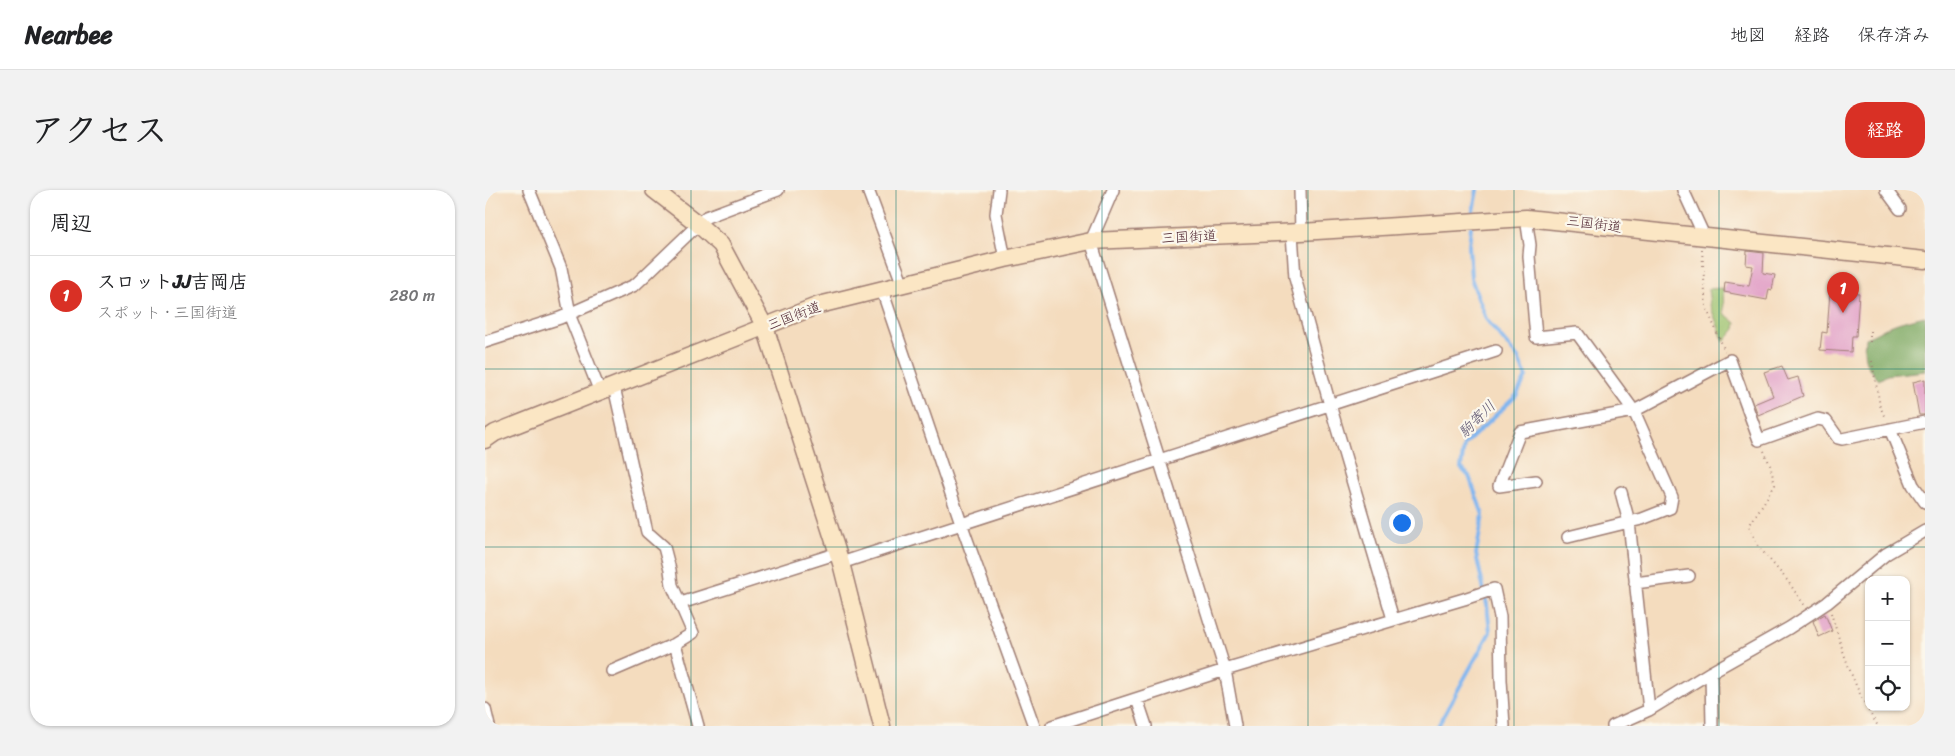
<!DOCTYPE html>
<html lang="ja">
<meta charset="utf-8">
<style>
body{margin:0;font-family:Sriracha,"Klee One",sans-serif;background:#f2f2f2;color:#202124}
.controls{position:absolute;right:15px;bottom:15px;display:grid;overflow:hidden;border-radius:10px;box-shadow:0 1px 4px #0004}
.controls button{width:45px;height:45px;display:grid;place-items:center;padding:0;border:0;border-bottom:1px solid #e0e0e0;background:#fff;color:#202124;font:25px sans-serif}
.you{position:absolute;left:916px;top:332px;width:18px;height:18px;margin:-12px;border:4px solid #fff;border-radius:50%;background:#1a73e8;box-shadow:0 0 0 8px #1a73e833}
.badge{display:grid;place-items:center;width:32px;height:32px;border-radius:50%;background:#d93025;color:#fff;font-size:16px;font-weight:700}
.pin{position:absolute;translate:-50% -41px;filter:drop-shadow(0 1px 2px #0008)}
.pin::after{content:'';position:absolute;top:26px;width:18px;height:15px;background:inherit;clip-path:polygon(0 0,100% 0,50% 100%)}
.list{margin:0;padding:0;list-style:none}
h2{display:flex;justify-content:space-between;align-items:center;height:65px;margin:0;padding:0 20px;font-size:21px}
h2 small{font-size:16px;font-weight:400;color:#757577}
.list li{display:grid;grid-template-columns:32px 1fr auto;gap:15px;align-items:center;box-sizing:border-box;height:80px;padding:0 20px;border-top:1px solid #e0e0e0}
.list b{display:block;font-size:19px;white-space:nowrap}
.list p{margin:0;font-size:16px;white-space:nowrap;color:#757577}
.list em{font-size:16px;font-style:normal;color:#757577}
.icon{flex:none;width:28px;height:28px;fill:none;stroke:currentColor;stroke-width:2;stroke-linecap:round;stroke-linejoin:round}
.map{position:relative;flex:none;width:1440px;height:536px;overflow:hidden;border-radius:20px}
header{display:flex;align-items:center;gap:30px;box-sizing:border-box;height:70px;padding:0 25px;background:#fff;border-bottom:1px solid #e0e0e0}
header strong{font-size:24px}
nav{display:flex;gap:28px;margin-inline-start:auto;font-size:18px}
.intro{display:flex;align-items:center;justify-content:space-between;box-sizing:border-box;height:120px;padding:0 30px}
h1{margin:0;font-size:35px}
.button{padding:12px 22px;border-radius:20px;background:#d93025;color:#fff;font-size:18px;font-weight:700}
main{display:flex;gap:30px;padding:0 30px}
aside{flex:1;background:#fff;border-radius:20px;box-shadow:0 1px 4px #0004}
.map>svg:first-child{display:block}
.green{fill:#9bc16c;stroke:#72704c}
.forest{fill:#7ca760;stroke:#636346}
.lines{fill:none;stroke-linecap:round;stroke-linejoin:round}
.stream{stroke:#81b6ef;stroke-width:4}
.building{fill:#e19ec6}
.street-casing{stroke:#9f7e74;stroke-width:14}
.secondary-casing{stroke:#9f7e74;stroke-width:19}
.path{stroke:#9f7e74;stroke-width:2;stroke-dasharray:1 4;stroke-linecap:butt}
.street{stroke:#fff;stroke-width:11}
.secondary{stroke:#fbe6c4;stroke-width:16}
.grid{fill:none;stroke:#0f766e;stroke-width:1;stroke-opacity:0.55}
.labels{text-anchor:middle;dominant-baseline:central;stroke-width:4.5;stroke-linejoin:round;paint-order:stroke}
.street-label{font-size:14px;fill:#4a1f2b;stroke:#fbf7ec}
.water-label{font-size:15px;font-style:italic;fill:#5d5470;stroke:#fbf7ec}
</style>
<header>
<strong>Nearbee</strong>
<nav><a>地図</a><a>経路</a><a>保存済み</a></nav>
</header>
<div class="intro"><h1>アクセス</h1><a class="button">経路</a></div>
<main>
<aside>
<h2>周辺<small></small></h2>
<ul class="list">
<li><span class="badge">1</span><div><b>スロットJJ吉岡店</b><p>スポット · 三国街道</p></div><em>280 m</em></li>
</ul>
</aside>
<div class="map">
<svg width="1440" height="536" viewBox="0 0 1440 536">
<rect width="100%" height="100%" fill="#fbf7ec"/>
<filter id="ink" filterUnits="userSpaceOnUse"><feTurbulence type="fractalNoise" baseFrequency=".02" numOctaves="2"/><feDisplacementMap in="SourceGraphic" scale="10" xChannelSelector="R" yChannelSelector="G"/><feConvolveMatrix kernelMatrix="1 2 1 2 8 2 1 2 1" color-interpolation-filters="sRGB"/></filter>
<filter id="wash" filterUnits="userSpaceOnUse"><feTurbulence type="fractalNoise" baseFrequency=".0096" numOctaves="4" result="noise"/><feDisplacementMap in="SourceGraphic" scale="20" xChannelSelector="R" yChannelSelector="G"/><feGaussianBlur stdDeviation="1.12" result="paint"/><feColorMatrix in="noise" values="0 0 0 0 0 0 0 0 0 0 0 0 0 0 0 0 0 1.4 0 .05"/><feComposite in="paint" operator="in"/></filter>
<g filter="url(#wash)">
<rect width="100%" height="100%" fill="#f4dcbe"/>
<path class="green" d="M1238,98l1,25 12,10 -1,6 -11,13 -14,-37 -2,-16z"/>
<path class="forest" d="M1440,126v55l-38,4 -8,5c-15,-16 -16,-21 -14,-42 10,-3 16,-8 25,-12 11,-5 23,-7 35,-10z"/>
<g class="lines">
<path class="stream" d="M987,27l5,-27
M953,536l52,-94 -3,-27 -11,-51 7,-39 -14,-39 -8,-8 3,-23 52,-49 10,-19 -8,-19 -32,-39 -15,-41 -2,-32 2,-19"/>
</g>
<g id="blocks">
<path class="building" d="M1262,61l17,2 -1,20 12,2 -3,15 -3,-1 -2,11 -43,-8 1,-10 24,4 4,-20 -7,-1z
M1345,101l29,2 -3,43h-4l-1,16 -31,-2 2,-18 5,1z
M1297,176l6,14 10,-3 5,19 -45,19 -4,-11 19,-8 -9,-24z
M1440,189v36h-6l-6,-33z
M1340,424l7,17 -13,6 -6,-16z"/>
</g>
</g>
<g filter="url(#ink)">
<use href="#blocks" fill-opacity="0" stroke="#9f7e74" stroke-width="1"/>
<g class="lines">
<defs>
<path id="street" d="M44,0l32,78 10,51 29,73
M383,0l35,95
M514,0l-3,24 9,45
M628,0l-22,51 134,429 10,56
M815,0l1,42
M1198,0l22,48
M1401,0l14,19
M1041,28l4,27 -1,11 7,81 41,-4 57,78 38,86 -2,11 -28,11 -13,3 20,188
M807,43l3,45 35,127 63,214
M397,100l79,233 73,203
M0,152l75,-24 75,-33 71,-68 72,-27
M1405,239l23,56 12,17
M1051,291l-37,5 21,-54 114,-21 96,-51 29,80 59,-21 8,2 12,17 4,1 83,-17
M1083,347l61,-15 -8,-30
M356,373l655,-212
M1150,393l54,-7
M196,413l157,-50
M190,454l23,82
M127,481l63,-27 18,-11 -21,-48 -2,-15 -6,-23 -17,-15 -33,-145
M1226,482l1,54
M652,509l9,27
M0,519l4,17
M567,536l173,-56 239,-71 30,-10 6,28 1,63 3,46
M1128,536l36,-16 62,-38 78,-44 38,-25 59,-49 39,-23"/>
<path id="secondary" d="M169,0l44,34 23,21 44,82 76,236 41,163
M0,250l10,-7 324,-128 186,-46 86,-18 210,-9 225,-14 399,42"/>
</defs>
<use href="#street" class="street-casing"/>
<use href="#secondary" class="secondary-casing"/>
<path class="path" d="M1217,60l4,57 19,44
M1385,152v-11
M1387,171l8,45 5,12
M1279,261l6,14 5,20 -26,41 9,20 29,34 18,26
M1346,423c12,39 24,79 47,113"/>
<use href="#street" class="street"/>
<use href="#secondary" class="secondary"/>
</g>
</g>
<path class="grid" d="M206,0v536M411,0v536M617,0v536M823,0v536M1029,0v536M1234,0v536M0,179h1440M0,357h1440"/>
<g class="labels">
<g class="street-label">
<text transform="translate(1109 34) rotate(7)">三国街道</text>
<text transform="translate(704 47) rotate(-3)">三国街道</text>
<text transform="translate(309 126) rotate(-21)">三国街道</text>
</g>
<g class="water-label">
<text transform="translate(992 229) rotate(-45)">駒寄川</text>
</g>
</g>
</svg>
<div class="controls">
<button>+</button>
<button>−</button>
<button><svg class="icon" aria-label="locate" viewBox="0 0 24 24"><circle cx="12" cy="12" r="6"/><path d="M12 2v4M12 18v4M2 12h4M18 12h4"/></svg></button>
</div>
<div class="you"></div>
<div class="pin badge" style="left:1358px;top:123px">1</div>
</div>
</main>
